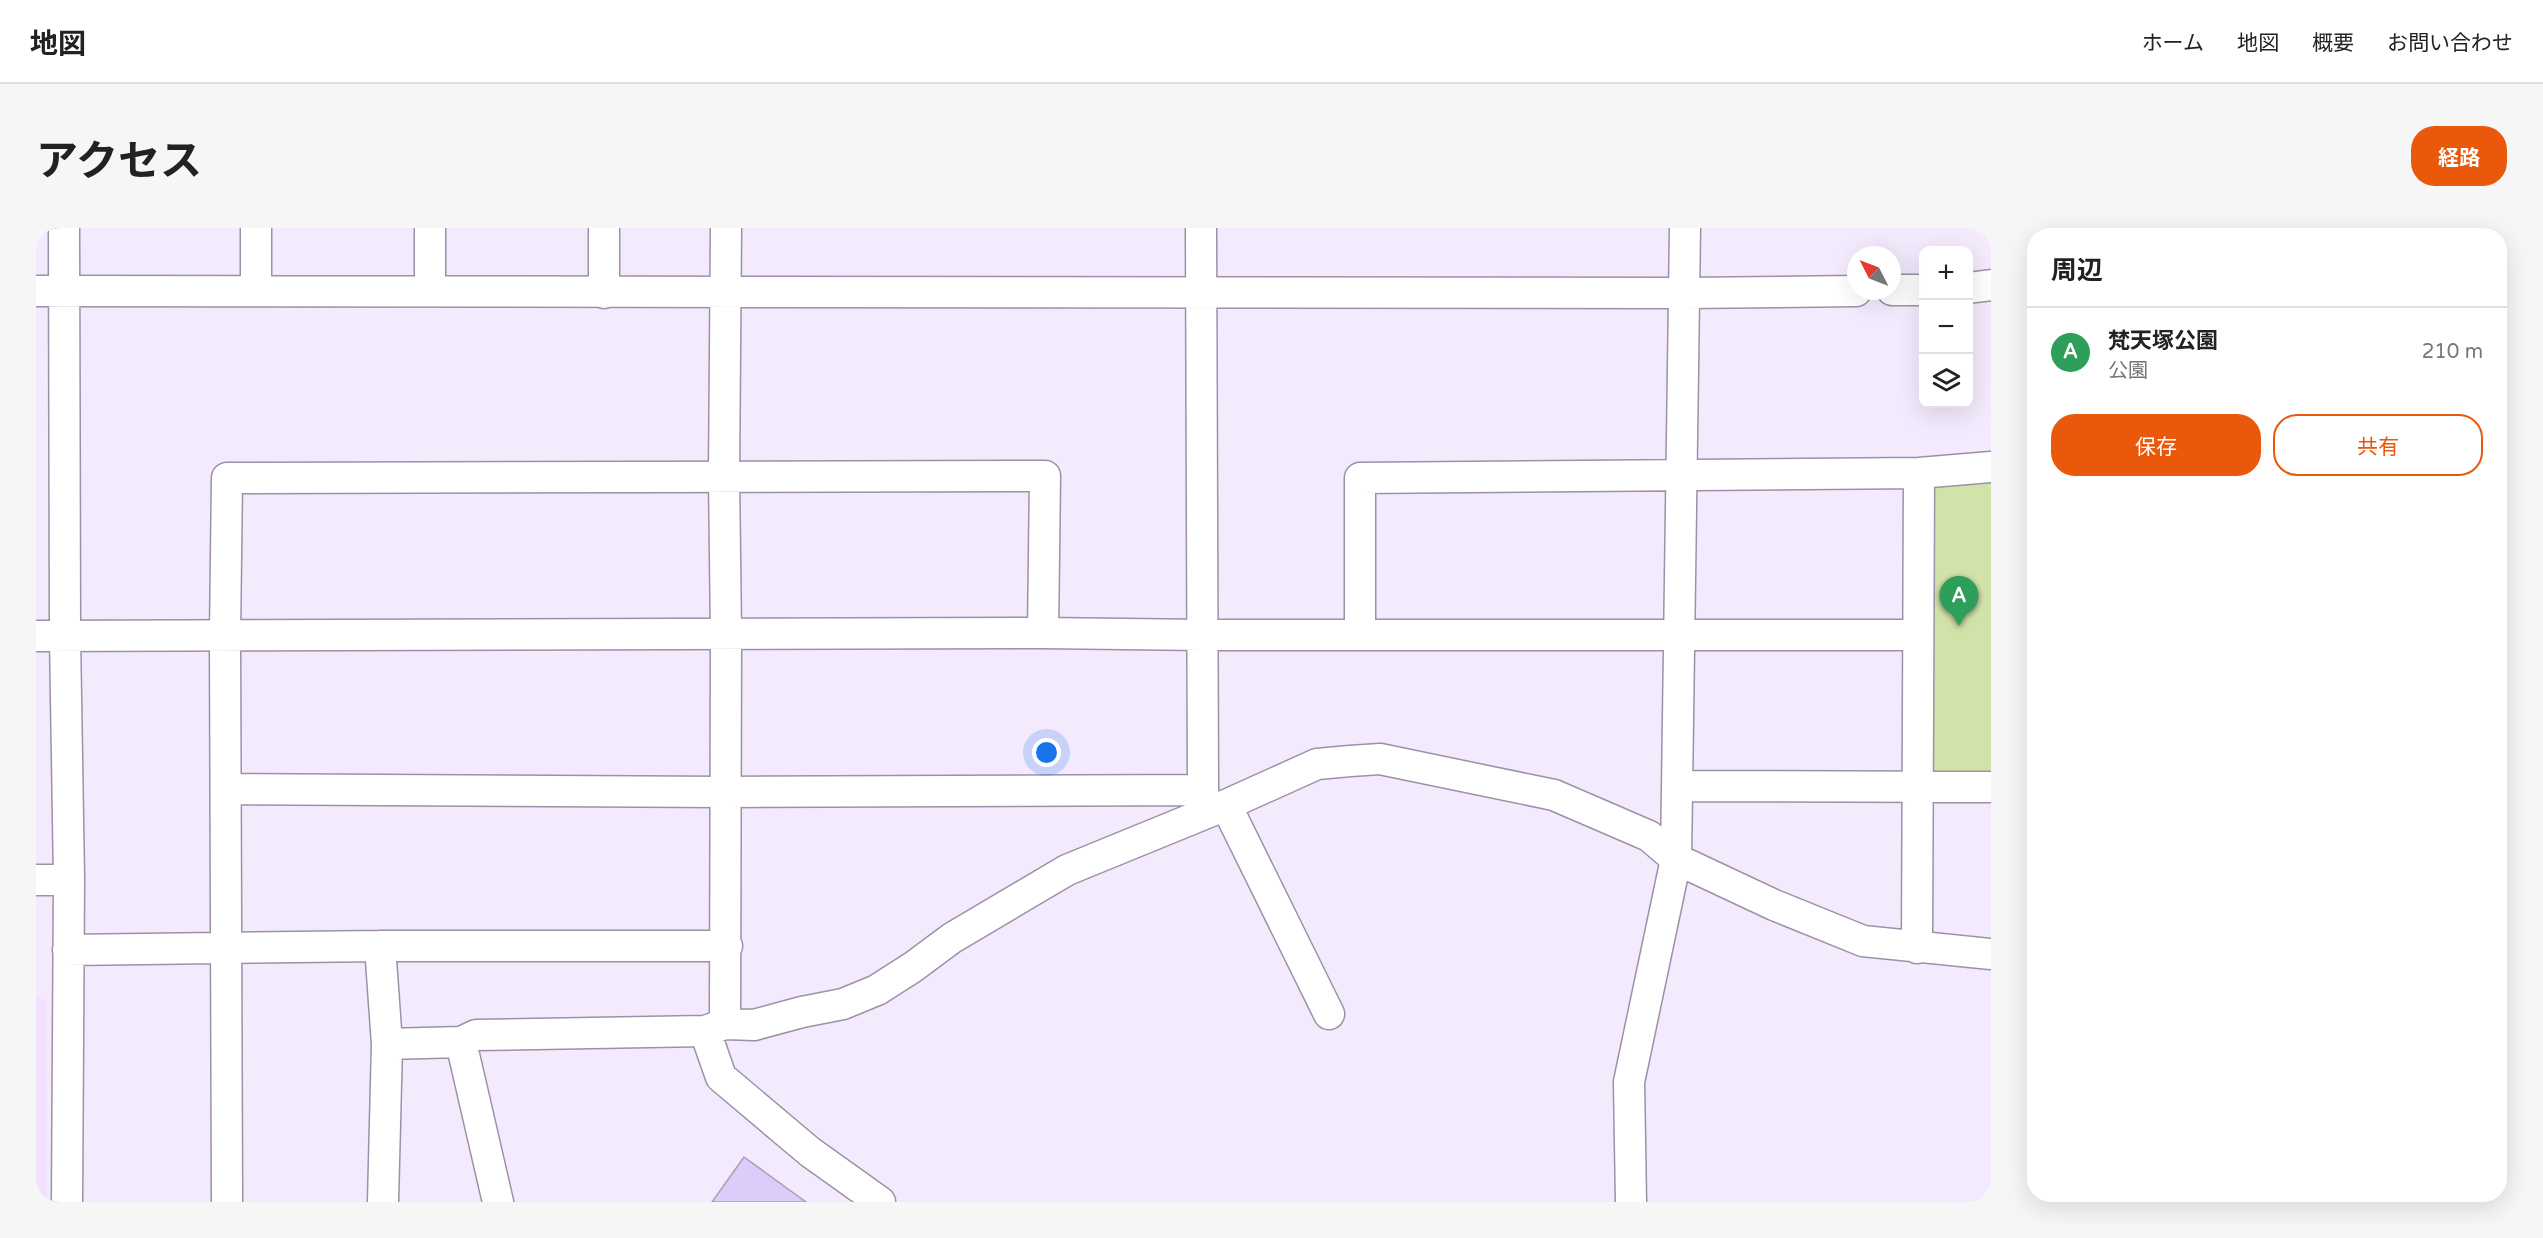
<!DOCTYPE html>
<html lang="ja">
<meta charset="utf-8">
<style>
body{margin:0;font-family:"Varela Round","Noto Sans JP",sans-serif;background:#f6f6f6;color:#222}
.controls{position:absolute;right:18px;top:18px;display:grid;overflow:hidden;border-radius:12px;box-shadow:0 6px 24px #0002}
.controls button{width:54px;height:54px;display:grid;place-items:center;padding:0;border:0;border-bottom:2px solid #e0e0e0;background:#fff;color:#222;font:30px sans-serif}
.compass{position:absolute;left:1811px;top:18px;width:54px;height:54px;border-radius:50%;background:#fff;box-shadow:0 6px 24px #0002;rotate:312deg}
.you{position:absolute;left:1011px;top:525px;width:21px;height:21px;margin:-15px;border:4px solid #fff;border-radius:50%;background:#1a73e8;box-shadow:0 0 0 9px #1a73e833}
.badge{display:grid;place-items:center;width:39px;height:39px;border-radius:50%;background:#ea580c;color:#fff;font-size:20px;font-weight:700}
.pin{position:absolute;translate:-50% -50px;filter:drop-shadow(0 2px 3px #0008)}
.pin::after{content:'';position:absolute;top:32px;width:21px;height:18px;background:inherit;clip-path:polygon(0 0,100% 0,50% 100%)}
.list{margin:0;padding:0;list-style:none}
h2{display:flex;justify-content:space-between;align-items:center;height:78px;margin:0;padding:0 24px;font-size:26px}
h2 small{font-size:20px;font-weight:400;color:#767676}
.list li{display:grid;grid-template-columns:39px 1fr auto;gap:18px;align-items:center;box-sizing:border-box;height:90px;padding:0 24px;border-top:2px solid #e0e0e0}
.list b{display:block;font-size:22px;white-space:nowrap}
.list p{margin:0;font-size:20px;white-space:nowrap;color:#767676}
.list em{font-size:20px;font-style:normal;color:#767676}
.actions{display:flex;gap:12px;padding:18px 24px}
.actions a{flex:1;padding:14px 0;border:2px solid #ea580c;border-radius:24px;text-align:center;font-size:21px;color:#ea580c}
.actions .main{background:#ea580c;color:#fff}
.icon{flex:none;width:33px;height:33px;fill:none;stroke:currentColor;stroke-width:2;stroke-linecap:round;stroke-linejoin:round}
.map{position:relative;flex:none;width:1955px;height:974px;overflow:hidden;border-radius:24px}
header{display:flex;align-items:center;gap:36px;box-sizing:border-box;height:84px;padding:0 30px;background:#fff;border-bottom:2px solid #e0e0e0}
header strong{font-size:28px}
nav{display:flex;gap:33px;margin-inline-start:auto;font-size:21px}
.intro{display:flex;align-items:center;justify-content:space-between;box-sizing:border-box;height:144px;padding:0 36px}
h1{margin:0;font-size:42px}
.button{padding:15px 27px;border-radius:24px;background:#ea580c;color:#fff;font-size:21px;font-weight:700}
main{display:flex;gap:36px;padding:0 36px}
aside{flex:1;background:#fff;border-radius:24px;box-shadow:0 6px 24px #0002}
.map>svg:first-child{display:block}
.built{fill:#f1e1ff}
.green{fill:#d2e3aa}
.building{fill:#ddccf9;stroke:#a89fb6;stroke-width:1.5}
.lines{fill:none;stroke-linecap:round;stroke-linejoin:round}
.minor-casing{stroke:#9c91a6;stroke-width:33}
.minor{stroke:#fff;stroke-width:30}
</style>
<header>
<strong>地図</strong>
<nav><a>ホーム</a><a>地図</a><a>概要</a><a>お問い合わせ</a></nav>
</header>
<div class="intro"><h1>アクセス</h1><a class="button">経路</a></div>
<main>
<div class="map">
<svg width="1955" height="974" viewBox="0 0 1955 974">
<rect width="100%" height="100%" fill="#f4eafd"/>
<path class="built" d="M0,768l10,5 1,201h-11z"/>
<path class="green" d="M1955,249v296h-63v-293z"/>
<path class="building" d="M708,929l62,45h-94z"/>
<g class="lines">
<defs>
<path id="minor" d="M28,0l1,408 4,244 -2,322
M394,0v63
M568,0v65
M1165,0l2,562 2,19
M1932,60l23,-3
M1856,62h32
M0,63l1649,2 171,-2
M220,63v-63
M1324,407v-157l559,-5 72,-6
M0,408l1007,-3 160,2h714
M1641,558l314,1
M190,561l498,3 479,-2
M1190,577l103,209
M0,652h33
M1881,720l2,-475
M32,722l312,-4
M689,796l1,-390 -2,-158 2,-248
M425,814l37,160
M351,816l74,-2 15,-7 229,-4
M191,974l-2,-566 2,-158 818,-2 -2,157
M347,974l4,-158 -7,-98h347
M844,974l-70,-50 -89,-75 -16,-46 20,-7 29,1 48,-13 41,-8 34,-14 36,-23 39,-29 115,-68 159,-65 91,-41 33,-3 30,-2 174,36 95,41 27,23 98,46 89,36 128,13
M1595,974l-2,-120 47,-223 9,-631"/>
</defs>
<use href="#minor" class="minor-casing"/>
<use href="#minor" class="minor"/>
</g>
</svg>
<div class="controls">
<button>+</button>
<button>−</button>
<button><svg class="icon" aria-label="layers" viewBox="0 0 24 24"><path d="M12 4l9 5-9 5-9-5zM3 14l9 5 9-5"/></svg></button>
</div>
<svg class="compass" viewBox="-18 -18 36 36"><path d="M0-13l5 13h-10z" fill="#e53935"/><path d="M0 13l5-13h-10z" fill="#767676"/></svg>
<div class="you"></div>
<div class="pin badge" style="left:1923px;top:398px;background:#2e9e5b">A</div>
</div>
<aside>
<h2>周辺<small></small></h2>
<ul class="list">
<li><span class="badge" style="background:#2e9e5b">A</span><div><b>梵天塚公園</b><p>公園</p></div><em>210 m</em></li>
</ul>
<div class="actions"><a class="main">保存</a><a>共有</a></div>
</aside>
</main>
